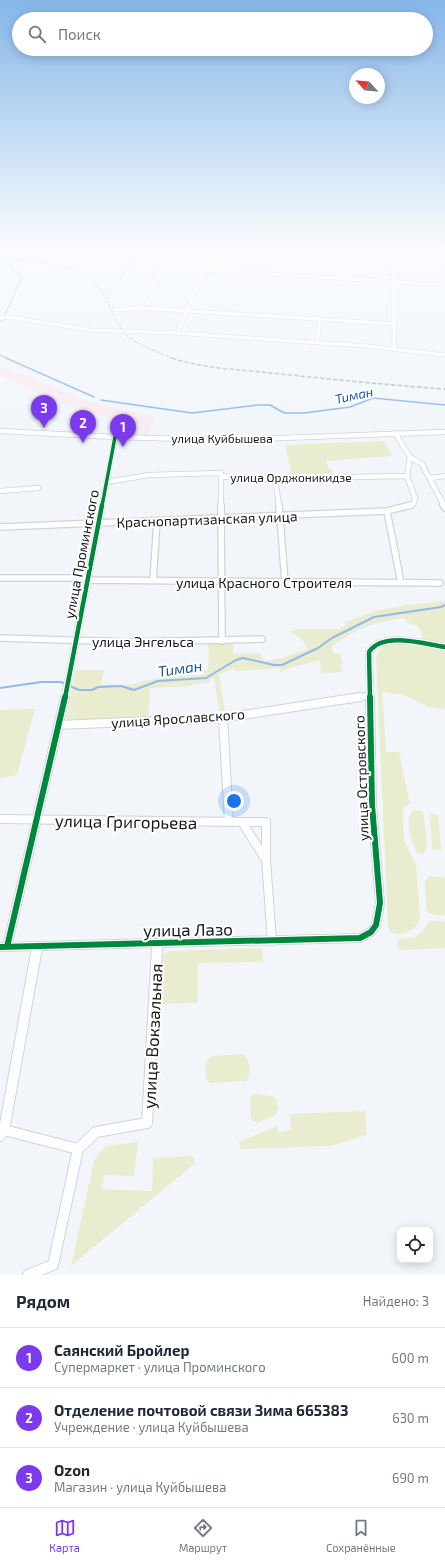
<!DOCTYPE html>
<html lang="ru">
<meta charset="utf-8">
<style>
body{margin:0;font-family:"Exo 2",sans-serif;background:#f2f2f3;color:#1f2937}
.controls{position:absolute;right:12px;bottom:12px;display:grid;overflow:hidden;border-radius:8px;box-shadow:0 2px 10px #0003}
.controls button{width:36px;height:36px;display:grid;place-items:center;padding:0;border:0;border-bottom:1px solid #e0e1e3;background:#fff;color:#1f2937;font:20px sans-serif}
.compass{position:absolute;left:349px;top:68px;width:36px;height:36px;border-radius:50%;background:#fff;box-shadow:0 2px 10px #0003;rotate:296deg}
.you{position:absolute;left:234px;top:801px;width:14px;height:14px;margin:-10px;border:3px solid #fff;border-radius:50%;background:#1a73e8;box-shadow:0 0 0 6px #1a73e833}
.badge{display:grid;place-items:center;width:26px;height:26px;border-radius:50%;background:#7c3aed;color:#fff;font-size:13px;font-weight:700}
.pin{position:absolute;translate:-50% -33px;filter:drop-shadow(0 1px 2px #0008)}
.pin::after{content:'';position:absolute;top:21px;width:14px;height:12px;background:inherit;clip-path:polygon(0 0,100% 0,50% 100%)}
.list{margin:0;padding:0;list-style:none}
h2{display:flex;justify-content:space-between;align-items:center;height:52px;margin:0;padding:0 16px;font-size:17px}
h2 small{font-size:13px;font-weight:400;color:#747a83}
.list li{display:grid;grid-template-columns:26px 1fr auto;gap:12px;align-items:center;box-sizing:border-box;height:60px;padding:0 16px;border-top:1px solid #e0e1e3}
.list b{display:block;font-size:15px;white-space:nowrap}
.list p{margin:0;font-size:13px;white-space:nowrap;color:#747a83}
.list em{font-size:13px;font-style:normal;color:#747a83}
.icon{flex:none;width:22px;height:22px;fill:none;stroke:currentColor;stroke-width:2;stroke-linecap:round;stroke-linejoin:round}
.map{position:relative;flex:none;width:445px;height:1275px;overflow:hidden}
.search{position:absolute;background:#fff;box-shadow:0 2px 10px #0003;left:12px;right:12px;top:12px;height:44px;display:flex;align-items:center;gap:10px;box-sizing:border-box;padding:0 14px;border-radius:22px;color:#747a83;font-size:15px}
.sheet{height:232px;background:#fff}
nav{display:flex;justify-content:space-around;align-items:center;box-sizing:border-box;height:56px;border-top:1px solid #e0e1e3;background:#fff;font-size:11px;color:#747a83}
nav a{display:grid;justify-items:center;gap:2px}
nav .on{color:#7c3aed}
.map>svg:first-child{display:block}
.industrial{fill:#f9ecf1}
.green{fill:#e9eccf}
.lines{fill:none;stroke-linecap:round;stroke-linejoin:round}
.stream-far2{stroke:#90baeb;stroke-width:1}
.stream-far1{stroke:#90baeb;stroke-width:1.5}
.stream{stroke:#90baeb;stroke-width:2}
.street-far4-casing{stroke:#d0d3d7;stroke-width:4.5}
.street-far3-casing{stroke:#d0d3d7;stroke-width:6}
.street-far2-casing{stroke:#d0d3d7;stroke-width:8}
.street-far1-casing{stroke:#d0d3d7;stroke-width:10}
.street-casing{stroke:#d0d3d7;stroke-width:12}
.street-far4{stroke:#fdfefe;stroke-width:3.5}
.street-far3{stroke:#fdfefe;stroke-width:4.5}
.street-far2{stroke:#fdfefe;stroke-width:5.5}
.street-far1{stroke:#fdfefe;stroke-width:8}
.street{stroke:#fdfefe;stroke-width:10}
.rail-far1{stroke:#bcbdbe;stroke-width:1;stroke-dasharray:3.5 1.5;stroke-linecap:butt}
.rail{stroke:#bcbdbe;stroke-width:1.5;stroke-dasharray:4.5 2;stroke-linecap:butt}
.cycleway-far2-casing{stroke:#fff;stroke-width:5.5}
.cycleway-far1-casing{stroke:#fff;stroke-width:7}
.cycleway-casing{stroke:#fff;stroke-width:8}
.cycleway-far2{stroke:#00873e;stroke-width:3.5}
.cycleway-far1{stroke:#00873e;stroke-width:4.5}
.cycleway{stroke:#00873e;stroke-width:6}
.labels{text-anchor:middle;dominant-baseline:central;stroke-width:4;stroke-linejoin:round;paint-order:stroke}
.far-street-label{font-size:12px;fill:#16191c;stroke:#fff}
.far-water-label{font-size:13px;font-style:italic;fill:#1d5796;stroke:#fff}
.street-label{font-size:14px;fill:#16191c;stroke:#fff}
.water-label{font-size:15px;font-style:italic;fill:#1d5796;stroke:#fff}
.near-street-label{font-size:17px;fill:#16191c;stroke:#fff}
</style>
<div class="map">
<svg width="445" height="1275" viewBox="0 0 445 1275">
<rect width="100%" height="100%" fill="#f2f6fa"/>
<path class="industrial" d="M0,245h46l-35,16 -2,6 -9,8z
M0,367l21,6 65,28 69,16 -7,18h-9l1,-11 -42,-9 -34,-12 -64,-27z"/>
<path class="green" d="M384,441l8,15 -66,5 2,7 4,2v4l-40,2 -7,-31z
M445,601v43l-24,-3c4,-11 -4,-17 -14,-18l-2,-5c-33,4 -45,9 -73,28l1,7 7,1 3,10h-3l2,8 -21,1 -1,-13 -40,11 -1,-3 -44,3 -1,-3 -15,6 6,37h-6l-5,-33 -4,1v4l-18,1v2l-42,2 -2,30 -81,1 8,-49h29l-3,14 28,1 18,-5 16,-2 5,-2 34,-1 6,-7 1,-17 -2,-7 26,-1v11l27,-1 4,8 19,-3 24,-9 -3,-7 -14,-11h6l-1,-2h45l5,-3 1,-4 29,-11 33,-6z
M395,643l50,8v58l-17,-2 -17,-9 -8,-3 -21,-3 4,60h13l11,52 -5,2 -2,4 1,30 12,25 4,53 -4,8 -5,4 -6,3 -8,1 -7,-2 -2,-6 -12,-269c3,-10 10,-13 19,-14z
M35,709l-18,66 -17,3v-68z
M413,810l9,1 2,4 3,31 -3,8 -7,-1c-4,-10 -14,-33 -4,-43z
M430,814l8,1 3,36 -9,-2z
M430,876l15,1v39l-14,-2 -5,-4 -1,-29z
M432,920l13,2v26l-46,2 -2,-10 18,-3 8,-6 6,-10z
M262,948l1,14 -65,1 -1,40 -38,1 3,-44 2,-6 5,-3z
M243,1054c7,5 9,21 3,27l-35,2 -3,-1c-4,-9 -4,-21 4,-26z
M256,1094l19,3 3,10 -2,8 -19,8 -6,-4 -1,-17 2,-7z
M365,1111l2,24 -37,11 -90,3 -1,-7 38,-16 1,6 13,-2 -1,-16z
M138,1142l-4,34 -30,-1 -2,14 50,2 1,-33 39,-2 2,3v5l-123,102 23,-105 5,-8 7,-7z"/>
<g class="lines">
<path class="stream-far2" d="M5,315l17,-38 -12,-11 1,-3 39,-18
M0,322l5,-3
M0,355l8,4"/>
<path class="stream-far1" d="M6,358l88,39
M101,400l91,13 66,-8h12l14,8h20l46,-6 23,-9 72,7"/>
<path class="stream" d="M0,688l41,-6h20l18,8h13l6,-3 23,-1 13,4 24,-9 48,-3 30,-18 7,-2 31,7h8l36,-17 14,-10 42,-21 67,-10 4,-2"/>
<defs>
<path id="street-far4" d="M303,245l98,4 20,-4
M394,249v100
M204,270l241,15
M141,308l5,-13 20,-32
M115,310l26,-2 254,16
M0,318l9,-1 81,13 87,3 189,13 79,9
M177,333l31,-70 11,-6 61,-12
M317,343l3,-23"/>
<path id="street-far3" d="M0,431l115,6 110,3 220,-8
M395,433l15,24 12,7 22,42
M221,476v30
M275,478l4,28
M430,478l15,-2
M107,482l42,-7 72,-2v3l22,3 164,-3
M0,491l38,-3
M102,506l13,-69
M410,506l4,-3 1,-5 -8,-22 3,-19"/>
<path id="street-far2" d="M221,505l1,136
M279,505l6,77
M443,505l2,3
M387,511l14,72
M0,527l387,-16 24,-6
M0,578h88
M87,580l353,3
M153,581l4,-61
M0,638l131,4 131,-3
M65,698l37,-193
M353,698l16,-2
M370,698l-1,-46c14,-21 55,-8 76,-5"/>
<path id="street-far1" d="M223,718l6,104
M58,725l165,-7 137,-21
M0,819l242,3 24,38
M242,822h24v38l6,81
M0,947l360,-9 11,-6 5,-7 4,-22 -8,-98 -2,-108
M7,947l58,-250
M36,949l1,-3
M157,949v-5"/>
<path id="street" d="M4,1130l33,-182
M0,1136l4,-6 74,19
M28,1275l25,-10 25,-116 18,-17 51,-9 10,-175"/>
</defs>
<use href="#street-far4" class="street-far4-casing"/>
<use href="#street-far3" class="street-far3-casing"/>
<use href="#street-far2" class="street-far2-casing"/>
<use href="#street-far1" class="street-far1-casing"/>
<use href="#street" class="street-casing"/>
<use href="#street-far4" class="street-far4"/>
<use href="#street-far3" class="street-far3"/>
<use href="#street-far2" class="street-far2"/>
<use href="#street-far1" class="street-far1"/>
<use href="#street" class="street"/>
<path class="rail-far1" d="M0,261c27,2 60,-1 84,13 20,11 27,43 41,60 8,9 38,20 49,25
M109,305l-1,-10 24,-30 2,-20"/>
<path class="rail" d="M172,358c27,10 70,12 99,15 58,6 116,12 174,16"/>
<defs>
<path id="cycleway-far2" d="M102,506l13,-69"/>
<path id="cycleway-far1" d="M65,698l37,-193
M370,698l-1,-46c14,-21 55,-8 76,-5"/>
<path id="cycleway" d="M0,947l360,-9 11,-6 5,-7 4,-22 -8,-98 -2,-108
M7,947l58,-250"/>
</defs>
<use href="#cycleway-far2" class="cycleway-far2-casing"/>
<use href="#cycleway-far1" class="cycleway-far1-casing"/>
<use href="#cycleway" class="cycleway-casing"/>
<use href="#cycleway-far2" class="cycleway-far2"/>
<use href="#cycleway-far1" class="cycleway-far1"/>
<use href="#cycleway" class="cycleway"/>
</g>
<linearGradient id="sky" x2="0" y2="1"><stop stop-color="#85b6e9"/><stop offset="0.58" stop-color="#f9fbfd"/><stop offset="1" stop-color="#f9fbfd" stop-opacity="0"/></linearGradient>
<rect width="445" height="423" fill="url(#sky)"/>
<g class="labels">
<g class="far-street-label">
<text x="222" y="438">улица Куйбышева</text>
<text x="291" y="477">улица Орджоникидзе</text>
</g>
<g class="far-water-label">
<text transform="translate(354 395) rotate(-12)">Тиман</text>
</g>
<g class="street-label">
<text transform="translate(207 519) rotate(-2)">Краснопартизанская улица</text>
<text transform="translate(81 554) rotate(-79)">улица Проминского</text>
<text x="264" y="582">улица Красного Строителя</text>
<text x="143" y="641">улица Энгельса</text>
<text transform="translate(178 718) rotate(-4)">улица Ярославского</text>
<text transform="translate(361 778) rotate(-92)">улица Островского</text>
</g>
<g class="water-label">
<text transform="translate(180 668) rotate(-8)">Тиман</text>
</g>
<g class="near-street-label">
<text transform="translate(126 821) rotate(1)">улица Григорьева</text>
<text transform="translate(188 929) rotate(-1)">улица Лазо</text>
<text transform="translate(152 1036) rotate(-87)">улица Вокзальная</text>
</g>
</g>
</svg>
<div class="controls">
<button><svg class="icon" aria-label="locate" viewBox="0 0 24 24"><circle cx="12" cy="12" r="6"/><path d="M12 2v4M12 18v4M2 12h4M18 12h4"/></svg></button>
</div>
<svg class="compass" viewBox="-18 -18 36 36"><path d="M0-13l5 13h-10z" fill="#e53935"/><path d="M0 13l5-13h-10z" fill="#747a83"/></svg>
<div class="you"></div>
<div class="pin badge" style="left:123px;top:447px">1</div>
<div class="pin badge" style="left:83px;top:443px">2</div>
<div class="pin badge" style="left:44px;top:428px">3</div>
<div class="search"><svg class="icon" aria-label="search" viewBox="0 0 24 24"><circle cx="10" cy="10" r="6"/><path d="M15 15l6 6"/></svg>Поиск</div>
</div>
<section class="sheet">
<h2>Рядом<small>Найдено: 3</small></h2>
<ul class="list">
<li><span class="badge">1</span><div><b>Саянский Бройлер</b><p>Супермаркет · улица Проминского</p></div><em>600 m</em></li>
<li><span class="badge">2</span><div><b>Отделение почтовой связи Зима 665383</b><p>Учреждение · улица Куйбышева</p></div><em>630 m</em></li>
<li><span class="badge">3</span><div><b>Ozon</b><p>Магазин · улица Куйбышева</p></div><em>690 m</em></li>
</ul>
</section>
<nav>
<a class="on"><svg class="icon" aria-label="map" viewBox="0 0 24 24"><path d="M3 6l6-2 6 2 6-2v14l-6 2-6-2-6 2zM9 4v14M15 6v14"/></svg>Карта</a>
<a><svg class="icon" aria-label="directions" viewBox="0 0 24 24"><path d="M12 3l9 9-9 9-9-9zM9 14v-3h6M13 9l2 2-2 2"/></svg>Маршрут</a>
<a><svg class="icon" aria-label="saved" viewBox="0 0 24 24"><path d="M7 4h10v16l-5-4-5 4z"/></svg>Сохранённые</a>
</nav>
